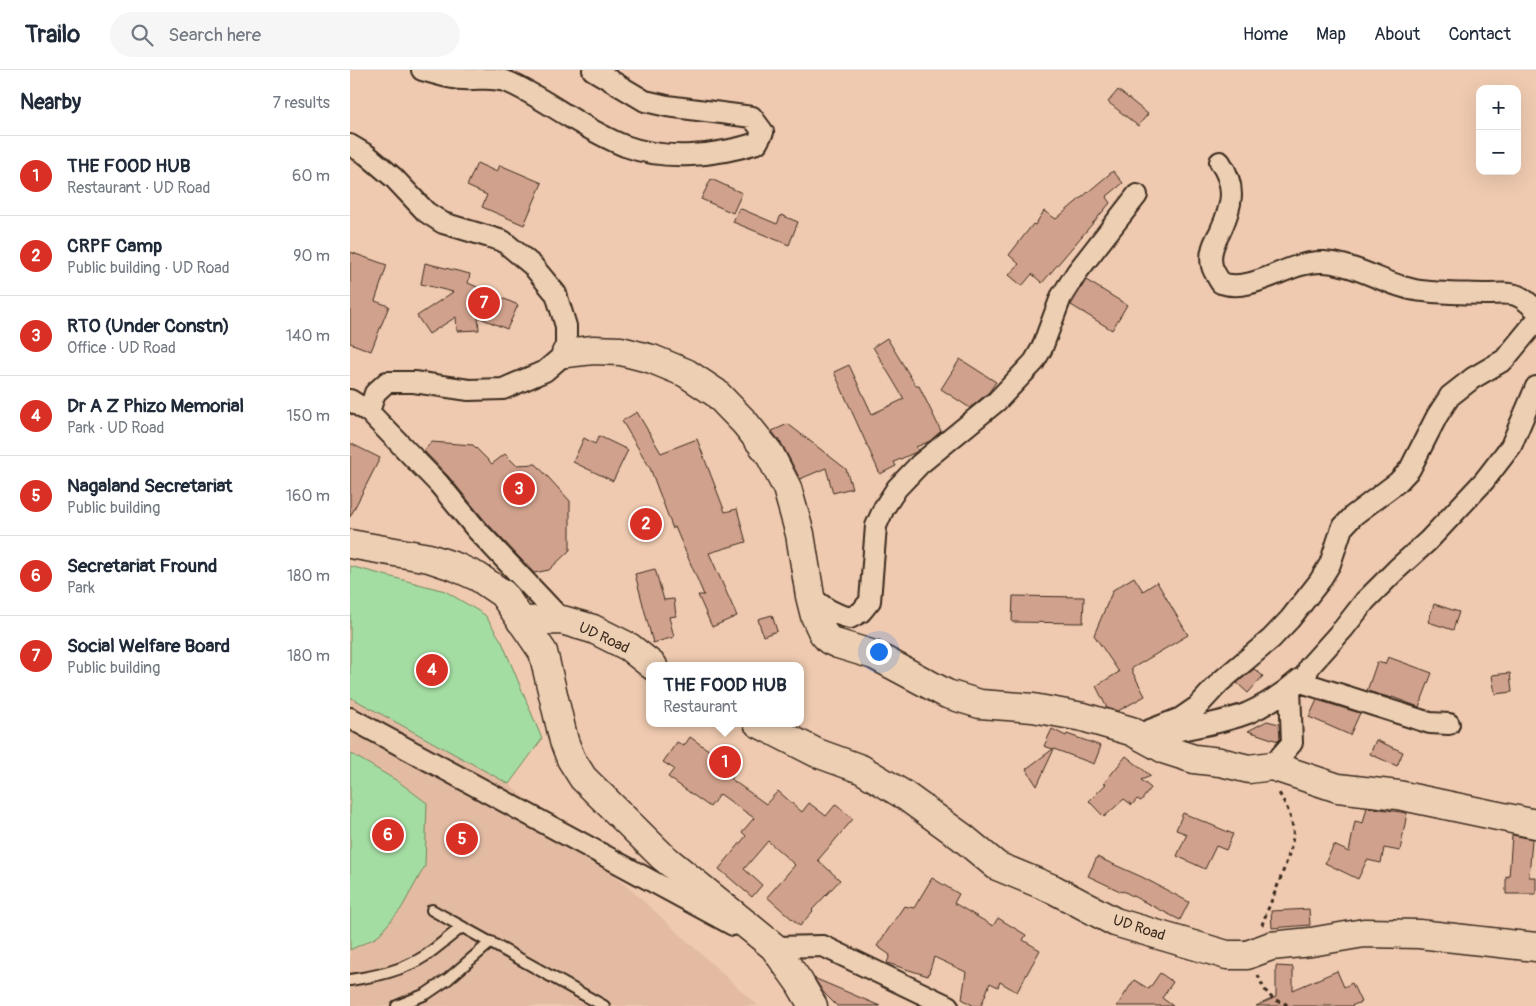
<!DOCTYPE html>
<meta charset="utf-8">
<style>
body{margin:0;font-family:Pangolin,sans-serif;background:#f6f6f7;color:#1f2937}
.controls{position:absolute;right:15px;top:15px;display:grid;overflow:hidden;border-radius:10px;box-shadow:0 5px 20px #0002}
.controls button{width:45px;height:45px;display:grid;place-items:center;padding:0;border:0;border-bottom:1px solid #e0e1e3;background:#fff;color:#1f2937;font:25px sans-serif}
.you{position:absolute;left:528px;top:581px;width:18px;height:18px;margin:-12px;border:4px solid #fff;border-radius:50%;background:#1a73e8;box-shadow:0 0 0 8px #1a73e833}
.badge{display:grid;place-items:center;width:32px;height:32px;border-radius:50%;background:#d93025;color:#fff;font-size:16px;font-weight:700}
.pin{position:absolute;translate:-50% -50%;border:2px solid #fff;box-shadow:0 1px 5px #0006}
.popup{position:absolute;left:296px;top:592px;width:158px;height:65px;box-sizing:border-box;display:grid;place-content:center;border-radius:10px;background:#fff;filter:drop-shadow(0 1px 4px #0005);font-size:16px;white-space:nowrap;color:#747a83}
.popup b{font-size:19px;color:#1f2937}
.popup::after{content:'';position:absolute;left:50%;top:100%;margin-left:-10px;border:10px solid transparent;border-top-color:#fff}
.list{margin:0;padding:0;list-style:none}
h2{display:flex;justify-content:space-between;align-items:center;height:65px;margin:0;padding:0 20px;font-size:21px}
h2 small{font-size:16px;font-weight:400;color:#747a83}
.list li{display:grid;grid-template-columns:32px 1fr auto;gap:15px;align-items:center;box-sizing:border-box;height:80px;padding:0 20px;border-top:1px solid #e0e1e3}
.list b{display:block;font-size:19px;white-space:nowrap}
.list p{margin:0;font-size:16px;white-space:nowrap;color:#747a83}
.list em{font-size:16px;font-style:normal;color:#747a83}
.icon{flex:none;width:28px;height:28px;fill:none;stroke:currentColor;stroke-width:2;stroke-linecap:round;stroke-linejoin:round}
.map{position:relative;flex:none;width:1186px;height:936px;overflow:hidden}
header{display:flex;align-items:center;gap:30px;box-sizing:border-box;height:70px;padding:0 25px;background:#fff;border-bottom:1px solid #e0e1e3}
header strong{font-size:24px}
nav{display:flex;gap:28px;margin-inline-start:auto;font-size:18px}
.search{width:350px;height:45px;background:#f6f6f7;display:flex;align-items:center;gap:12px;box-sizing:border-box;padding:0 18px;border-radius:28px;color:#747a83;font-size:19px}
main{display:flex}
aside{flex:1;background:#fff}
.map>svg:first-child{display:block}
.built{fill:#e3bba2}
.green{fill:#a4dda2;stroke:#708460}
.building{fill:#d0a18c;stroke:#3b2a1e}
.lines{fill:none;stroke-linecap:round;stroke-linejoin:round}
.service-casing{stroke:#3b2a1e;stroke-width:14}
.minor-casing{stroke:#3b2a1e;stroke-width:24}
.secondary-casing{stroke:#3b2a1e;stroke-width:31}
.primary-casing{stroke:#3b2a1e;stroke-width:31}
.path{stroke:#3b2a1e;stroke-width:3;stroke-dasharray:4 4;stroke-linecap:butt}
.service{stroke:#edcfb3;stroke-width:10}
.minor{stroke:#edcfb3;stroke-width:20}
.secondary{stroke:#edcfb3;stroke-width:28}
.primary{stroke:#edcfb3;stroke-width:28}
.labels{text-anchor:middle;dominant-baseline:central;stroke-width:4;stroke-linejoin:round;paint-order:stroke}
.street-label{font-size:15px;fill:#3b2a1e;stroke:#edcfb3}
</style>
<header>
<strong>Trailo</strong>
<div class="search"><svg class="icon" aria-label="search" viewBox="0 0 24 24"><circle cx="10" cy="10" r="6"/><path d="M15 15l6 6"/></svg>Search here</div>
<nav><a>Home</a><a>Map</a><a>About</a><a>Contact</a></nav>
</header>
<main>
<aside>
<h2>Nearby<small>7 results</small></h2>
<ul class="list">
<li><span class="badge">1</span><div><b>THE FOOD HUB</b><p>Restaurant · UD Road</p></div><em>60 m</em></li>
<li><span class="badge">2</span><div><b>CRPF Camp</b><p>Public building · UD Road</p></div><em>90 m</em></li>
<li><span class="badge">3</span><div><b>RTO (Under Constn)</b><p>Office · UD Road</p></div><em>140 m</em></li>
<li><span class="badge">4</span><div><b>Dr A Z Phizo Memorial</b><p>Park · UD Road</p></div><em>150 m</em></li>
<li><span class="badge">5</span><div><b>Nagaland Secretariat</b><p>Public building</p></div><em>160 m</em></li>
<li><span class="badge">6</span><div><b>Secretariat Fround</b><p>Park</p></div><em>180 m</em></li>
<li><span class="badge">7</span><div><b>Social Welfare Board</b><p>Public building</p></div><em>180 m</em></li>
</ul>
</aside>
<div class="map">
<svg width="1186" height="936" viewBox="0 0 1186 936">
<rect width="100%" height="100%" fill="#efcab0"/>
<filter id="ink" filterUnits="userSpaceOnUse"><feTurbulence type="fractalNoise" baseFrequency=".02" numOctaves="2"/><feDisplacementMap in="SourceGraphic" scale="10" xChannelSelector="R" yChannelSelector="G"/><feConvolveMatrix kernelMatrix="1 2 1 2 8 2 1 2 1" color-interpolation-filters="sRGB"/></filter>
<g filter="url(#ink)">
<path class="built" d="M0,627l159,87 128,111 121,111h-408z"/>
<path class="green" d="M0,496l95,25 40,24 17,27 40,97 -33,45 -159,-87z
M0,683l49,29 28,21 -2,63 -24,43 -24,28 -27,13z"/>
<path class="building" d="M768,20l30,24 -10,12 -30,-24z
M127,93l20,9 3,-7 42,18 -18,42 -42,-18 5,-12 -20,-9z
M763,101l10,12 -17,14 4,6 -68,80 -10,-9 -10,12 -13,-11 10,-11 -10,-9 24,-31 2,1 9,-14 12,8z
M361,109l31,14 -9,20 -32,-14z
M389,138l38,16 4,-9 17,7 -9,23 -56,-23z
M0,182l37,13 -12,36 14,5 -18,45 -21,-8z
M75,193l45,11 -2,9 50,22 -11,24 -29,-12 1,13 -22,1 -1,-14 -27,17 -12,-18 36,-24 -32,-8z
M736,210l41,25 -15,25 -41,-25z
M537,268l29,48h3l22,45 -11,10 -14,6 2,4 -2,1 -22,10 2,4 -16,8 -46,-102 15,-7 23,49 32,-15 -31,-52z
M610,289l36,23 -7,10 -19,16 -29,-19z
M287,342l24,41 36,-14 28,73 12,-3 9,33 -37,11 28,63 -25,11 -14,-32h6l-29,-68 -2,2 -23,-61 -28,-47z
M438,354l58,45 6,19 -19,5 -7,-25 -26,11 -17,-33 -11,-15z
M249,366l29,14 -15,31 -40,-19 11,-24 11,6z
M81,372l42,3 19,19 13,-10 11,11 20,-1 34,37v49l-21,20 -15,3 -48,-51 -38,-46 -24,-25z
M0,373l30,15 -30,59z
M305,499l9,31 10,-1 2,17 -7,1 5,20 -21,6 -18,-69z
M784,507l9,14 14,-9 31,53 -57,34 14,27 -27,15 -11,-3 -11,-22 23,-14 -25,-37 19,-45z
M663,526l71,1 -1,26 -71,-1z
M1084,534l25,8 -6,18 -25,-8z
M422,545l5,16 -14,5 -5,-17z
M1038,587l44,16 -13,34 -27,-10v1l-25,-7 10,-29 8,2z
M904,599l9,7 -15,17 -11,-10z
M1160,603l2,19 -17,2 -3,-19z
M967,630l43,13 -10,22 -41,-18z
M917,651l12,3 1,15 -2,2 -30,-10z
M702,659l14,7 1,-2 34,12 -7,18 -40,-15 -17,37 -11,-17 27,-20 -9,-3z
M340,667l47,33 -6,9 35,25 12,-13 24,21 7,-9 17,13 10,-12 17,15 -35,41 22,20 -28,30 1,1 -13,15 -33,-29 28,-32 -27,-24 -24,28 18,16 -10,12 -33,-28 27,-33 -4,-4 12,-14 -34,-24 -10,13 -42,-30 6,-8 -11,-7 14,-20 7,4z
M1026,670l27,12 -6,14 -27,-12z
M776,686l25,20 -10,4 10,8 -10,13 -4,-2 -5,6 -8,-6 -20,18 -15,-16 17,-17 -2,-1z
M1017,737l40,6 -7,38 -16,-3 -3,15 -14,-3 -9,19 -33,-16 9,-18 15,7 6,-31 8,2z
M833,743l50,21 -7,16 -10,-4 -11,23 -28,-13 10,-22 -11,-4z
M1162,765l20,4 -3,38h7v17h-30v-18l3,1z
M747,787l45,20 47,25 -9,18 -57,-29 -1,1 -34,-16z
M582,808l27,16 -5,9 39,23 5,-8 28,17 -3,5 17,10 -23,42 -17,-10 -2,5 -8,-4 -9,23h-7l-12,-7 4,-27 -32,-15 -6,19 -41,-13 3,-8 -13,-9 27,-40 10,2z
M959,839l1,16 -38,3 -1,-17z
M926,896l17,1v23l44,-19 7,16 8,-4 9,19 -10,4h-95l20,-9z
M810,903l13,9 -11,16 11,8h-56l17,-26 15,9z
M464,908l66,28h-43l-13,-13z"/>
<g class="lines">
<defs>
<path id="service" d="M82,840l172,96
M0,910c26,-4 52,-9 75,-24 13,-9 25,-20 37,-29
M47,936l29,-12 22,-15 43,-37"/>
<path id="minor" d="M72,0c13,3 27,9 41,9 16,1 29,-3 45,3 21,9 40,22 60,34 18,11 37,22 57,30 41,15 91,10 132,-3l6,-11 -11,-15 -85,-11 -22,-5 -52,-31
M0,75l17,10 27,23 32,34 17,11 60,18 29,24 24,29 10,32v27l-21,18 -42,18 -34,1 -55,-8h-27l-12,11 -6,19
M870,92c17,25 12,44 0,70 -6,11 -11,21 -8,34 1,5 6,12 9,17 34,11 67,-23 103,-21 32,2 60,22 91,28 24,4 49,3 73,4 10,0 21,-2 30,2 7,3 13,9 18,14
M0,330l19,12 70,72 38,46 85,90
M460,526c13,11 23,18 40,22l11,-6 9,-11 6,-75 8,-18 13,-20 23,-24 77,-63 37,-39 8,-14 19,-51 16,-25 60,-77
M954,613l126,40 19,1
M0,648l383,207
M800,660l31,-12 16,-11 23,-25 51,-43 19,-20 29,-37 11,-18 12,-36 12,-13 44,-33 12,-13 27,-53 13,-20 23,-18 31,-18 32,-39
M816,660l10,1c23,-5 49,-9 72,-18 18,-8 37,-21 52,-34l4,4 5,-16 35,-39 21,-27 32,-32 31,-28 56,-60 27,-35 25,-59
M922,696l20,-23 -2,-55
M415,873l9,4 49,-1 125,60"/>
<path id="secondary" d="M216,283l27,-3 28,1 31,8 34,14 30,20 29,30 24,30 18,35 13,46 10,62 5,20 8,17 6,7 9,4 36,11 73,39 33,10 53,4 50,9 48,14 35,19 28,9 26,3 29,7 23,-3 66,22 60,7 138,29
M171,551l41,-1 31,9 36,18 24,19
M408,653l59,30 44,16 43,26 58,42 35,29 56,23 62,33 112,33h20l24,-9 40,-4 53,-9 55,1 117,13"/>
<path id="primary" d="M0,474l79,14 27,9 22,10 25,17 40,58 21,89 7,18 12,19 80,79 111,90 25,35 14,24"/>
</defs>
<use href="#service" class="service-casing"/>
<use href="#minor" class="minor-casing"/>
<use href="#secondary" class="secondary-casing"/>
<use href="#primary" class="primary-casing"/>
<path class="path" d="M912,855c7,-21 34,-77 31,-96 -2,-14 -7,-24 -14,-36
M908,905c4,10 9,22 20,26 4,2 7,2 11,5"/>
<use href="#service" class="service"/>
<use href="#minor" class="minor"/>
<use href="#secondary" class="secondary"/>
<use href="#primary" class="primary"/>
</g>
</g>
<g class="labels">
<g class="street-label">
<text transform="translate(254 568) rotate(25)">UD Road</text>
<text transform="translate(789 858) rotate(18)">UD Road</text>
</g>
</g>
</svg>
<div class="controls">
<button>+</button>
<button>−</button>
</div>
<div class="you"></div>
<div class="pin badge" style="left:375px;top:692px">1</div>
<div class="popup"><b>THE FOOD HUB</b>Restaurant</div>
<div class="pin badge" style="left:296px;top:454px">2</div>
<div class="pin badge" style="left:169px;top:419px">3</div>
<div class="pin badge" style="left:82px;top:600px">4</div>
<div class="pin badge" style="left:112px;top:769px">5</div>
<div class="pin badge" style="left:38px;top:765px">6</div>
<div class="pin badge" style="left:134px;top:233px">7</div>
</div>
</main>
